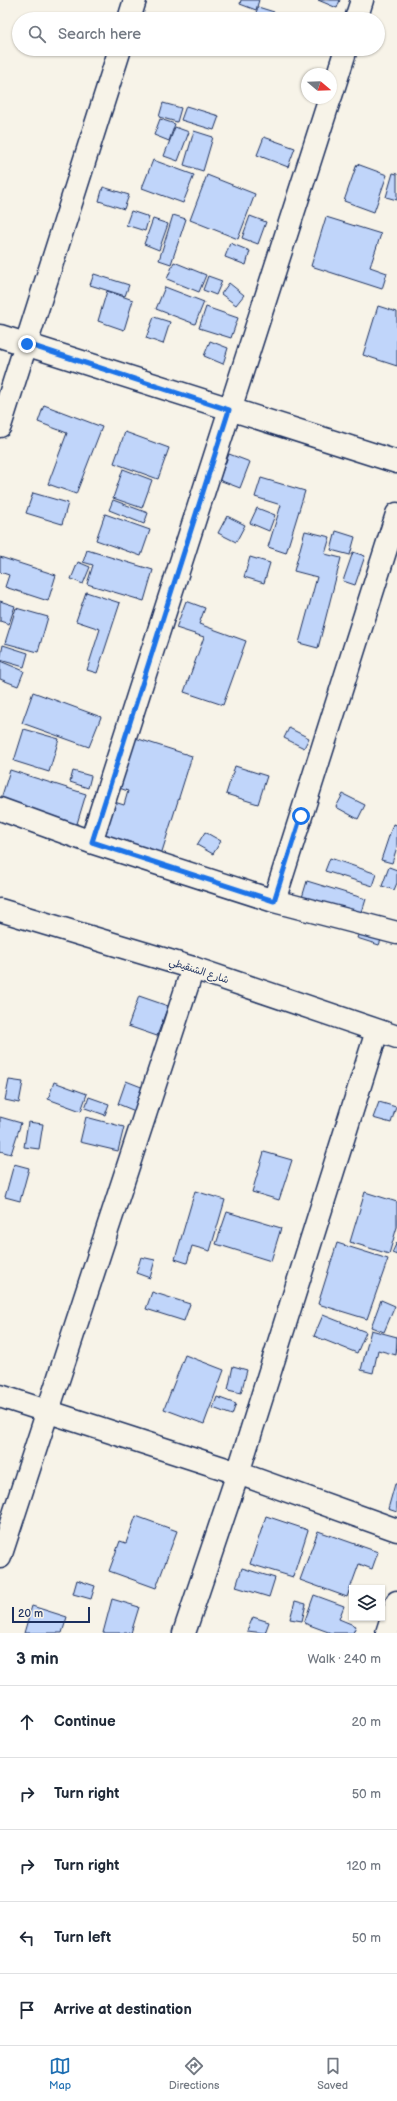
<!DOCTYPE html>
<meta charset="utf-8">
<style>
body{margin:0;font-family:"Balsamiq Sans","Playpen Sans Arabic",sans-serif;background:#f2f2f3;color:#1f2937}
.controls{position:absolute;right:12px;bottom:12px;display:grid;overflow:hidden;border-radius:0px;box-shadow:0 1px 3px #0004}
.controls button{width:36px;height:36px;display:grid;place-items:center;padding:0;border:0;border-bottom:1px solid #e0e1e3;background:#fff;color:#1f2937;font:20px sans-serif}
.compass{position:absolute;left:301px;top:68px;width:36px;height:36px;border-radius:50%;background:#fff;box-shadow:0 1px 3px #0004;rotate:109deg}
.scale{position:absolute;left:12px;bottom:10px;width:78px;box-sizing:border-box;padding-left:4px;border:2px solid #1b2f5e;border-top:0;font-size:11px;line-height:14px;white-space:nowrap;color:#1b2f5e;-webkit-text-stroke:3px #f7f3e8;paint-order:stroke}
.stop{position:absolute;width:12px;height:12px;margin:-9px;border:3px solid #1a73e8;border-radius:50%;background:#fff}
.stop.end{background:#1a73e8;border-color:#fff;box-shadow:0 1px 4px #0008}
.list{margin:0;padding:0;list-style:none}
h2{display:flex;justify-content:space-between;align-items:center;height:52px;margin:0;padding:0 16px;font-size:17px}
h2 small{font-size:13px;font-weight:400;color:#747a83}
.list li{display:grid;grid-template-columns:26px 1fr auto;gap:12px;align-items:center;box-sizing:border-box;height:72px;padding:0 16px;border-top:1px solid #e0e1e3}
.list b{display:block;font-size:15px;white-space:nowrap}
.list em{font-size:13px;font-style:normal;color:#747a83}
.icon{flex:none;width:22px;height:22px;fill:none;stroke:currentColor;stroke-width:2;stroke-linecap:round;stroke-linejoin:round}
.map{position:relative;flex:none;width:397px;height:1633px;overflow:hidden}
.search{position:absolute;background:#fff;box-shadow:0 1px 3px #0004;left:12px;right:12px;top:12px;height:44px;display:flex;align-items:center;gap:10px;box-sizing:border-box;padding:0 14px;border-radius:22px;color:#747a83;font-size:15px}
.sheet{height:412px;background:#fff}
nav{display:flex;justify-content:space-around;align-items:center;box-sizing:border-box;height:56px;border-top:1px solid #e0e1e3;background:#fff;font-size:11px;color:#747a83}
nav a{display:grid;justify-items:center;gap:2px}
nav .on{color:#1f6fb2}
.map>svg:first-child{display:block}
.building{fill:#c0d5fa;stroke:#1b2f5e}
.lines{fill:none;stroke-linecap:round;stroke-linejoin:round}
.minor-casing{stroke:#1b2f5e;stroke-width:25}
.tertiary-casing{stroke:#1b2f5e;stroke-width:25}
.minor{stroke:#f7f3e8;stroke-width:22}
.tertiary{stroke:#f7f3e8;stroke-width:22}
.route{stroke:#1a73e8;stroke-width:5}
.labels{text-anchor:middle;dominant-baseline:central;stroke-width:3;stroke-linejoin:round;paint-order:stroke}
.street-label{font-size:10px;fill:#1b2f5e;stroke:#f7f3e8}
</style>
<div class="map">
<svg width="397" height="1633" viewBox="0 0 397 1633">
<rect width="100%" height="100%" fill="#f7f3e8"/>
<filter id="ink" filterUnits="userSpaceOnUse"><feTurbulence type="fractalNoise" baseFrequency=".025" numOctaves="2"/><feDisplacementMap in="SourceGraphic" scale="8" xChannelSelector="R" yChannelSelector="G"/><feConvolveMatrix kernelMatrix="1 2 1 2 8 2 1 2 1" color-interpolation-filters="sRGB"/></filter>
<g filter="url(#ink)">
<path class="building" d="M241,0h18l-3,10 -16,-6z
M318,0h22l-3,8z
M258,7l16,5 -2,7h-18z
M163,103l18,5 -4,14 -18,-5z
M186,106l33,10 -5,14 -33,-10z
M160,119l15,5 -6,17 -15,-6z
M175,127l14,5 -11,29 -14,-5z
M194,131l19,6 -10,34 -19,-6z
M264,137l31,11 -7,19 -31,-12z
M153,160l41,15 -11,28 -41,-15z
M357,164l30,11 -13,37 -30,-11z
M393,173l4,1v26l-11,-3z
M207,175l48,19 -17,45 -48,-19z
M103,187l26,8 -5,14 -25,-8z
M131,211l18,6 -4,14 -19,-6z
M173,215l13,4 -15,45 -12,-4z
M250,216l16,6 -8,22 -16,-6z
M326,217l55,17 -11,33 17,6 -5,16 -71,-23z
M153,219l15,5 -9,26 -15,-6z
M230,243l20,8 -4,14 -21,-8z
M174,262l32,13 -7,17 -32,-13z
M94,274l35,11 -4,11 -35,-11z
M208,276l14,5 -6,14 -13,-5z
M229,283l15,12 -8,10 -15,-11z
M165,287l39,15 -9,22 -39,-15z
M107,291l26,9 -9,30 -26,-9z
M378,306l19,6v54l-34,-11z
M206,307l32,11 -7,20 -32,-10z
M154,317l16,5 -7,22 -17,-6z
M210,341l18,7 -5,16 -19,-8z
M44,405l58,22 -26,67 -28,-10 19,-51 -29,-11z
M125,432l44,16 -11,31 -44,-16z
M229,454l21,8 -10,26 -21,-8z
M123,469l29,11 -10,28 -29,-10z
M261,478l44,13 -19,62 -18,-6 13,-42 -26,-8z
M33,493l35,10 -6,21 -36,-11z
M113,500l35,13 -4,11 -35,-14z
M257,508l18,7 -6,16 -19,-8z
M105,514l45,16 -9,26 -45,-16z
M227,516l18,9 -9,17 -18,-9z
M305,531l25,6 -5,17 16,4 -23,90 -19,-5 18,-66 -23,-6z
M336,531l19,6 -5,18 -19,-5z
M87,550l66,20 -9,31 -57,-17 6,-19 -10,-3z
M353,552l12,4 -10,29 -12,-4z
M0,557l56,18 -8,26 -43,-14 4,-12 -9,-3z
M250,557l20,6 -6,20 -20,-6z
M78,562l12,5 -7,17 -12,-5z
M86,592l34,11 -23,70 -10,-3 13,-41 -24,-8z
M0,601l15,5 -6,18 -9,-3z
M186,601l19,7 -6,16 47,17 -23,64 -39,-13 20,-55 -28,-9z
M16,608l32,9 -10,35 -33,-9z
M3,645l25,8 -4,14 -24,-7z
M0,661l24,10 -6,15 -18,-7z
M33,692l68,25 -12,30 -67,-24z
M289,728l20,10 -5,10 -20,-10z
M24,729l35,10 -10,33 -35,-11z
M129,736l63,20 -32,102 -64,-21 12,-37 16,5 4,-14 -15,-5z
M235,766l32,10 -9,28 -32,-10z
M10,770l76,24 -10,33 -76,-25z
M73,771l18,5 -3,12 -18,-6z
M343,794l22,11 -7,14 -22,-12z
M393,824l4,1v22l-5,16 -11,-3z
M205,832l16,9 -8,13 -16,-9z
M330,858l47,16 -4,12 -48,-15z
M389,867l8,3v13l-3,7 -12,-4z
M307,881l59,18 -6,20 -59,-18z
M363,922l22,8 -6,15 -22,-7z
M139,996l29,10 -11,30 -29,-10z
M9,1080l14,2 -4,21 -14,-3z
M126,1081l18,7 -9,23 -17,-7z
M54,1082l33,12 -6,17 -33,-12z
M89,1097l20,7 -4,11 -20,-7z
M379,1102l17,5 -5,16 -18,-5z
M0,1117l21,6 -10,31 -11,-3z
M86,1117l38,10 -6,24 -38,-9z
M28,1122l15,2 -4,25 -15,-2z
M264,1152l28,8 -13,40 -27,-8z
M14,1164l15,4 -9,33 -15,-4z
M195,1191l30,9 -15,51 -18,-5 -5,17 -12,-4z
M365,1192l32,10v25l-8,27 -39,-12z
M227,1212l54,16 -10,33 -55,-17z
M397,1242v13l-5,-2z
M337,1243l51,16 -21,60 -49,-15z
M141,1257l14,3 -5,18 -14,-5z
M152,1292l38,12 -6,17 -38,-12z
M381,1300l14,6 -11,26 -13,-5z
M323,1315l43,17 -9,21 -43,-17z
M371,1330l26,7 -1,18 -18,-5 -5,23 -12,-3z
M185,1355l39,15 -20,54 -40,-15z
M233,1366l14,4 -6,23 -13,-3z
M217,1397l19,7 -4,11 -19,-7z
M395,1484h2v28l-9,-3z
M136,1516l41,15 -21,57 -47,-17 11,-30 6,2z
M266,1516l42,14 -15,47 -43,-13z
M318,1531l60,21 -6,17 -13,-5 -12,33 -47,-17z
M242,1568l33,10 -6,19 -33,-10z
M77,1580l18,6 -4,13 -18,-5z
M314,1595l30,11 -5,13 17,7 -3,7h-22l-27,-10z
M112,1599l27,8 -8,26h-28z
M295,1601l11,3 -4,17 -12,-2z
M32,1606l35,11 -5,16h-38z
M253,1617l16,5 -4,11 -18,-2z"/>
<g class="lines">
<defs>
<path id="minor" d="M129,19l6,-19
M356,19l6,-19
M331,96l15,-47
M0,336l397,126
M0,426l120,-377
M0,809l91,33 183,59 123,32
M91,842l239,-744
M274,901l123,-387
M0,1396l238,77 159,57
M0,1557l193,-589
M184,1633l54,-160 139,-442
M387,1633l10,-31"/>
<path id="tertiary" d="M0,910l193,58 204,69"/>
</defs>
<use href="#minor" class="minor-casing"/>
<use href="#tertiary" class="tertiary-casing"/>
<use href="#minor" class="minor"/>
<use href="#tertiary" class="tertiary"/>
</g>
</g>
<g class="lines" filter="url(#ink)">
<path class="route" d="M27,344l202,66 -137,432 182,59 27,-85"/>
</g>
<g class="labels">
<g class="street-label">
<text transform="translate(199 971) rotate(18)">شارع الشنقيطي</text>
</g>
</g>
</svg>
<div class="controls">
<button><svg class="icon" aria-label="layers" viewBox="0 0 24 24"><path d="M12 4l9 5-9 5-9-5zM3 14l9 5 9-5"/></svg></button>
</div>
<svg class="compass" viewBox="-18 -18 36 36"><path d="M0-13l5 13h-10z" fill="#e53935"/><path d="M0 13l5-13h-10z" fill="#747a83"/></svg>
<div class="scale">20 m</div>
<div class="stop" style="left:301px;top:816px"></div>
<div class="stop end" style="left:27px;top:344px"></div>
<div class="search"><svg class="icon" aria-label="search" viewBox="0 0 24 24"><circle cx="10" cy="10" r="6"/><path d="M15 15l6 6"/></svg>Search here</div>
</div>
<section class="sheet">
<h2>3 min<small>Walk · 240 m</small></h2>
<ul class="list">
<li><svg class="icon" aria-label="ahead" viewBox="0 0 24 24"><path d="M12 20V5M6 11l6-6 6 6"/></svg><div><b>Continue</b></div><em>20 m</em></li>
<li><svg class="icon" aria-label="right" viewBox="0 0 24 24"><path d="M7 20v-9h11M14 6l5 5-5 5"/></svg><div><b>Turn right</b></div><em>50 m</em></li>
<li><svg class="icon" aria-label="right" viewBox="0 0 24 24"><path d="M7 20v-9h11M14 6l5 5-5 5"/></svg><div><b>Turn right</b></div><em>120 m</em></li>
<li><svg class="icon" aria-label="left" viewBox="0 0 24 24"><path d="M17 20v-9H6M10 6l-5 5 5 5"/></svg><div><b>Turn left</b></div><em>50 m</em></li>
<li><svg class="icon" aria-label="arrive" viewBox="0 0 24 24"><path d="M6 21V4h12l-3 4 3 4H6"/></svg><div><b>Arrive at destination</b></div></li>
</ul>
</section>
<nav>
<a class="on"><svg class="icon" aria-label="map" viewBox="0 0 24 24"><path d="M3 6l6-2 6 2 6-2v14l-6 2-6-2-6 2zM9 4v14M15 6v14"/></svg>Map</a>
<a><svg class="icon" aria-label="directions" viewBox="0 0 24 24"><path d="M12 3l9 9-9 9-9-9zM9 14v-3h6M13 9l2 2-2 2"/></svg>Directions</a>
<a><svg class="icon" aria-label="saved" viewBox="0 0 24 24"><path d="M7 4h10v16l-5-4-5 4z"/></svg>Saved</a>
</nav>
